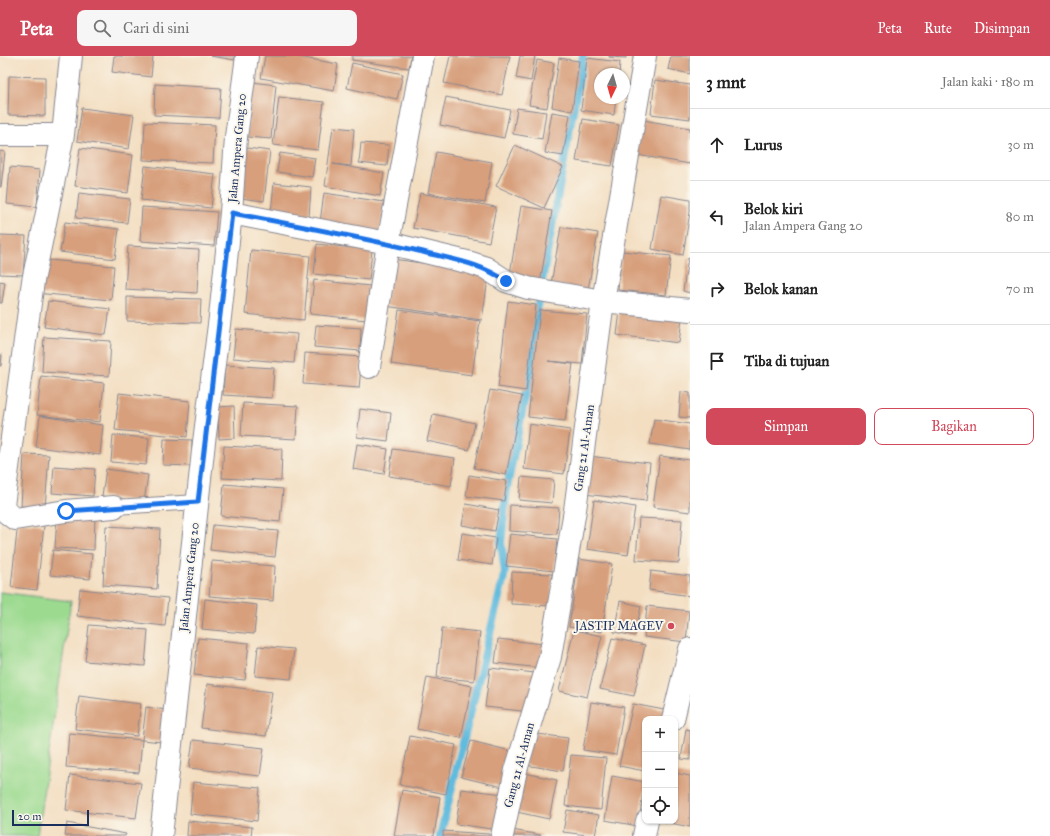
<!DOCTYPE html>
<html lang="id">
<meta charset="utf-8">
<style>
body{margin:0;font-family:"IM FELL Great Primer",serif;background:#f6f6f6;color:#222}
.controls{position:absolute;right:12px;bottom:12px;display:grid;overflow:hidden;border-radius:8px;box-shadow:0 1px 3px #0004}
.controls button{width:36px;height:36px;display:grid;place-items:center;padding:0;border:0;border-bottom:1px solid #e0e0e0;background:#fff;color:#222;font:20px sans-serif}
.compass{position:absolute;left:594px;top:12px;width:36px;height:36px;border-radius:50%;background:#fff;box-shadow:0 1px 3px #0004;rotate:185deg}
.scale{position:absolute;left:12px;bottom:10px;width:77px;box-sizing:border-box;padding-left:4px;border:2px solid #1b2f5e;border-top:0;font-size:11px;line-height:14px;white-space:nowrap;color:#1b2f5e;-webkit-text-stroke:3px #fbf7ec;paint-order:stroke}
.stop{position:absolute;width:12px;height:12px;margin:-9px;border:3px solid #1a73e8;border-radius:50%;background:#fff}
.stop.end{background:#1a73e8;border-color:#fff;box-shadow:0 1px 4px #0008}
.list{margin:0;padding:0;list-style:none}
h2{display:flex;justify-content:space-between;align-items:center;height:52px;margin:0;padding:0 16px;font-size:17px}
h2 small{font-size:13px;font-weight:400;color:#767676}
.list li{display:grid;grid-template-columns:26px 1fr auto;gap:12px;align-items:center;box-sizing:border-box;height:72px;padding:0 16px;border-top:1px solid #e0e0e0}
.list b{display:block;font-size:15px;white-space:nowrap}
.list p{margin:0;font-size:13px;white-space:nowrap;color:#767676}
.list em{font-size:13px;font-style:normal;color:#767676}
.actions{display:flex;gap:8px;padding:12px 16px}
.actions a{flex:1;padding:9px 0;border:1px solid #d1495b;border-radius:8px;text-align:center;font-size:14px;color:#d1495b}
.actions .main{background:#d1495b;color:#fff}
.icon{flex:none;width:22px;height:22px;fill:none;stroke:currentColor;stroke-width:2;stroke-linecap:round;stroke-linejoin:round}
.map{position:relative;flex:none;width:690px;height:780px;overflow:hidden}
header{display:flex;align-items:center;gap:24px;box-sizing:border-box;height:56px;padding:0 20px;background:#d1495b;color:#fff}
header strong{font-size:19px}
nav{display:flex;gap:22px;margin-inline-start:auto;font-size:14px}
.search{width:280px;height:36px;background:#f6f6f6;display:flex;align-items:center;gap:10px;box-sizing:border-box;padding:0 14px;border-radius:8px;color:#767676;font-size:15px}
main{display:flex}
aside{flex:1;background:#fff}
.map>svg:first-child{display:block}
.green{fill:#9bda8f;stroke:#5b8476}
.lines{fill:none;stroke-linecap:round;stroke-linejoin:round}
.stream{stroke:#60bbde;stroke-width:8}
.building{fill:#d79f7c}
.lane-casing{stroke:#878690;stroke-width:16}
.street-casing{stroke:#878690;stroke-width:24}
.lane{stroke:#fff;stroke-width:14}
.street{stroke:#fff;stroke-width:22}
.route{stroke:#1a73e8;stroke-width:5}
.poi-dot{fill:#d1495b;stroke:#fbf7ec;stroke-width:1.5}
.labels{text-anchor:middle;dominant-baseline:central;stroke-width:4;stroke-linejoin:round;paint-order:stroke}
.street-label{font-size:12px;fill:#1b2f5e;stroke:#fbf7ec}
.poi-label{font-size:12px;fill:#1b2f5e;stroke:#fbf7ec;text-anchor:end}
</style>
<header>
<strong>Peta</strong>
<div class="search"><svg class="icon" aria-label="search" viewBox="0 0 24 24"><circle cx="10" cy="10" r="6"/><path d="M15 15l6 6"/></svg>Cari di sini</div>
<nav><a>Peta</a><a>Rute</a><a>Disimpan</a></nav>
</header>
<main>
<div class="map">
<svg width="690" height="780" viewBox="0 0 690 780">
<rect width="100%" height="100%" fill="#fbf7ec"/>
<filter id="ink" filterUnits="userSpaceOnUse"><feTurbulence type="fractalNoise" baseFrequency=".025" numOctaves="2"/><feDisplacementMap in="SourceGraphic" scale="8" xChannelSelector="R" yChannelSelector="G"/><feConvolveMatrix kernelMatrix="1 2 1 2 8 2 1 2 1" color-interpolation-filters="sRGB"/></filter>
<filter id="wash" filterUnits="userSpaceOnUse"><feTurbulence type="fractalNoise" baseFrequency=".012" numOctaves="4" result="noise"/><feDisplacementMap in="SourceGraphic" scale="16" xChannelSelector="R" yChannelSelector="G"/><feGaussianBlur stdDeviation="0.9" result="paint"/><feColorMatrix in="noise" values="0 0 0 0 0 0 0 0 0 0 0 0 0 0 0 0 0 1.4 0 .05"/><feComposite in="paint" operator="in"/></filter>
<g filter="url(#wash)">
<rect width="100%" height="100%" fill="#f3dec1"/>
<path class="green" d="M0,536l71,9 -34,235h-37z"/>
<g class="lines">
<path class="stream" d="M440,780l65,-264 -4,-29 6,-56 26,-130 3,-43 47,-258"/>
</g>
<g id="blocks">
<path class="building" d="M114,0h39l-2,21 -39,-5z
M210,0h25v4z
M265,0h28l45,8 -4,27 -73,-13z
M352,0h59l-2,12 -57,-8z
M450,0h60l-8,39 -58,-12z
M520,0h15l-4,25 -15,-3z
M609,0h17v2l-17,-1z
M671,0h19v18l-22,-5z
M559,2l20,3 -7,50 -20,-4z
M587,2l33,4 -1,12h-19v24h16l-2,17 -33,-5z
M537,4l17,3 -7,45 -18,-3z
M352,7l51,11 -6,25 -50,-11z
M9,20l36,1v39l-37,-1z
M655,24l35,5v34l-39,-5z
M252,26l24,3 -5,54 -24,-2z
M155,28l66,4 -2,30 -65,-3z
M279,41l45,5 -6,48 -45,-5z
M446,41l64,13 -6,28 -64,-13z
M82,52l52,7 -5,34 -52,-8z
M517,52l29,4 -4,27 -29,-5z
M552,56l18,3 -7,41 -18,-3z
M583,63l36,6 -7,41 -36,-5z
M643,64l47,8v36l-53,-9z
M145,66l70,3 -2,38 -70,-3z
M333,71l21,2 -3,37 -18,-2 51,9 -4,23 -55,-10z
M361,87l28,2 -2,21 -28,-3z
M515,89l48,22 -19,41 -48,-22z
M80,92l53,7 -5,38 -53,-7z
M247,92l23,3 -6,50 -24,-3z
M0,95l5,1 -4,35h-1z
M436,96l56,10 -7,41 -57,-10z
M280,97l35,5 -3,19 -35,-5z
M145,110l70,8 -4,34 -70,-8z
M10,111l30,3 -3,37 -30,-3z
M274,127l37,4 -2,30 -38,-4z
M79,137l51,6 -3,24 -51,-5z
M324,137l60,9 -4,29 -60,-9z
M420,137l76,14 -7,35 -76,-14z
M661,139l29,5v12l-7,43 -31,-6z
M521,150l31,5 -12,73 -31,-4z
M142,151l75,5 -3,34 -74,-5z
M65,166l54,7 -4,30 -55,-7z
M561,171l37,6 -10,57 -37,-6z
M0,179l26,1 -3,39 -23,-1z
M317,188l55,6 -3,30 -55,-6z
M128,190l71,4 -2,43 -72,-4z
M251,194l59,6 -6,64 -59,-6z
M622,195l49,5 -5,39 -48,-5z
M688,202l2,1v34l-7,-2z
M38,203l76,7 -3,34 -76,-7z
M392,203l97,13 -7,48 -97,-14z
M314,224l56,6 -4,34 -56,-6z
M0,225l5,1 -3,21h-2z
M127,241l74,2 -1,24 -73,-2z
M48,245l62,8 -4,26 -62,-8z
M508,245l28,4 -10,86 -28,-4z
M399,254l81,11 -8,54 -81,-11z
M540,254l47,4 -5,50 -34,-3 25,3 -8,57 -37,-4z
M620,255l62,7 -3,25 -62,-8z
M316,269l45,3 -1,23 -46,-4z
M236,273l61,5 -3,29 -61,-5z
M44,281l67,4 -2,35 -67,-4z
M305,297l57,4 -3,31 -56,-4z
M0,299h2l-1,11h-1z
M225,309l49,3 -2,30 -49,-3z
M41,320l63,7 -4,39 -63,-7z
M490,334l32,6 -16,79 -32,-7z
M681,336l9,1v25l-11,-1z
M119,337l71,8 -3,36 -72,-7z
M243,347l55,3 -2,33 -55,-3z
M234,350l1,32 -16,1 -1,-32z
M360,353l31,4 -3,28 -31,-4z
M433,358l42,9 -6,27 -42,-9z
M40,360l63,9 -3,30 -64,-8z
M654,363l36,5v26l-40,-6z
M529,368l41,6 -6,44 -40,-5z
M113,379l36,3 -3,27 -35,-3z
M164,383l28,1 -1,26 -28,-1z
M357,388l31,5 -4,25 -31,-5z
M224,390l58,3 -1,32 -59,-3z
M393,393l62,9 -4,28 -62,-10z
M24,398l25,1 -4,53 -24,-2z
M588,400l62,7 -4,38 -62,-7z
M660,400l30,4v52l-37,-5z
M54,410l41,3 -2,27 -41,-3z
M106,413l42,6 -4,27 -42,-6z
M469,419l38,6 -3,20 -38,-5z
M521,421l33,3 -2,23 -33,-3z
M224,428l59,5 -3,33 -59,-6z
M594,444l41,7 -7,48 -41,-6z
M466,448l33,6 -4,21 -33,-6z
M510,449l49,3 -2,26 -48,-3z
M57,460l38,1 -1,33 -39,-2z
M639,462l43,2 -3,43 -43,-3z
M18,466l26,3 -7,65 -26,-3z
M213,469l65,6 -3,26 -65,-7z
M106,470l54,3 -3,60 -54,-4z
M462,477l34,5 -4,27 -34,-5z
M510,478l47,5 -3,32 -48,-5z
M53,494l39,4 -2,25 -40,-4z
M579,503l33,5 -10,68 -33,-5z
M212,505l63,5 -2,35 -64,-5z
M651,515l39,5v20l-41,-6z
M512,516l40,2 -1,32 -40,-2z
M80,533l88,9 -3,28 -88,-10z
M205,543l52,6 -3,29 -52,-5z
M620,545l21,5 -6,30 -21,-4z
M647,550l42,5 -3,31 -42,-5z
M89,569l59,5 -3,36 -60,-5z
M442,572l38,4 -6,49 -37,-4z
M574,574l28,6 -15,61 -28,-6z
M198,582l51,5 -4,37 -51,-5z
M612,582l33,7 -11,51 -34,-7z
M498,583l46,5 -3,24 -46,-5z
M258,590l36,3 -3,30 -36,-3z
M490,612l45,5 -4,39 -46,-5z
M427,621l45,9 -11,52 -44,-9z
M207,628l65,8 -6,44 -65,-8z
M79,640l62,8 -4,32 -62,-7z
M591,646l33,5 -8,48 -33,-5z
M633,648l36,7 -2,8h-22v52l-26,-5z
M146,651l20,3 -4,32 -20,-2z
M686,673l4,1v30l-9,-1z
M69,677l73,7 -3,33 -73,-6z
M530,677l38,5 -5,33 -38,-6z
M410,680l46,9 -10,49 -46,-9z
M193,684l71,8 -4,28 -71,-8z
M471,685l40,10 -8,36 -42,-10z
M571,699l35,3 -5,52 -36,-4z
M520,716l37,8 -8,39 -37,-8z
M675,717l15,3v51l-25,-5 10,-1z
M70,719l71,8 -5,35 -70,-8z
M612,720l33,6 -7,44 -33,-6z
M193,726l67,6 -3,33 -67,-7z
M461,733l43,5 -5,36 -43,-6z
M402,734l38,7 -6,39h-40z
M567,754l32,5 -4,21 -32,-4z
M188,765l64,6 -1,9h-64z
M67,767l59,11 -1,2h-60z
M512,774l29,5v1h-30z
M443,775l46,3v2h-46z"/>
</g>
</g>
<g filter="url(#ink)">
<use href="#blocks" fill-opacity="0" stroke="#878690" stroke-width="1"/>
<g class="lines">
<defs>
<path id="lane" d="M114,451l84,-5"/>
<path id="street" d="M71,0l-8,79 -30,146 -30,224 4,8 8,6 51,-8 48,-4
M0,79h63
M231,157l157,30 83,20 15,5 20,13 22,7 75,13 87,9
M369,311l19,-124 35,-187
M673,663l17,-70
M161,780l43,-394 16,-125 11,-104 5,-76 11,-81
M502,780l14,-66 34,-113 25,-147 28,-209 42,-245
M644,780l3,-15"/>
</defs>
<use href="#lane" class="lane-casing"/>
<use href="#street" class="street-casing"/>
<use href="#lane" class="lane"/>
<use href="#street" class="street"/>
</g>
</g>
<g class="lines" filter="url(#ink)">
<path class="route" d="M66,455l132,-9 34,-289c64,12 128,24 191,39 31,8 57,11 83,29"/>
</g>
<circle class="poi-dot" cx="671" cy="570" r="4"/>
<g class="labels">
<g class="street-label">
<text transform="translate(237 92) rotate(-85)">Jalan Ampera Gang 20</text>
<text transform="translate(584 392) rotate(-82)">Gang 21 Al-Aman</text>
<text transform="translate(189 521) rotate(-84)">Jalan Ampera Gang 20</text>
<text transform="translate(519 709) rotate(-75)">Gang 21 Al-Aman</text>
</g>
<g class="poi-label">
<text x="663" y="570">JASTIP MAGEV</text>
</g>
</g>
</svg>
<div class="controls">
<button>+</button>
<button>−</button>
<button><svg class="icon" aria-label="locate" viewBox="0 0 24 24"><circle cx="12" cy="12" r="6"/><path d="M12 2v4M12 18v4M2 12h4M18 12h4"/></svg></button>
</div>
<svg class="compass" viewBox="-18 -18 36 36"><path d="M0-13l5 13h-10z" fill="#e53935"/><path d="M0 13l5-13h-10z" fill="#767676"/></svg>
<div class="scale">20 m</div>
<div class="stop" style="left:66px;top:455px"></div>
<div class="stop end" style="left:506px;top:225px"></div>
</div>
<aside>
<h2>3 mnt<small>Jalan kaki · 180 m</small></h2>
<ul class="list">
<li><svg class="icon" aria-label="ahead" viewBox="0 0 24 24"><path d="M12 20V5M6 11l6-6 6 6"/></svg><div><b>Lurus</b></div><em>30 m</em></li>
<li><svg class="icon" aria-label="left" viewBox="0 0 24 24"><path d="M17 20v-9H6M10 6l-5 5 5 5"/></svg><div><b>Belok kiri</b><p>Jalan Ampera Gang 20</p></div><em>80 m</em></li>
<li><svg class="icon" aria-label="right" viewBox="0 0 24 24"><path d="M7 20v-9h11M14 6l5 5-5 5"/></svg><div><b>Belok kanan</b></div><em>70 m</em></li>
<li><svg class="icon" aria-label="arrive" viewBox="0 0 24 24"><path d="M6 21V4h12l-3 4 3 4H6"/></svg><div><b>Tiba di tujuan</b></div></li>
</ul>
<div class="actions"><a class="main">Simpan</a><a>Bagikan</a></div>
</aside>
</main>
